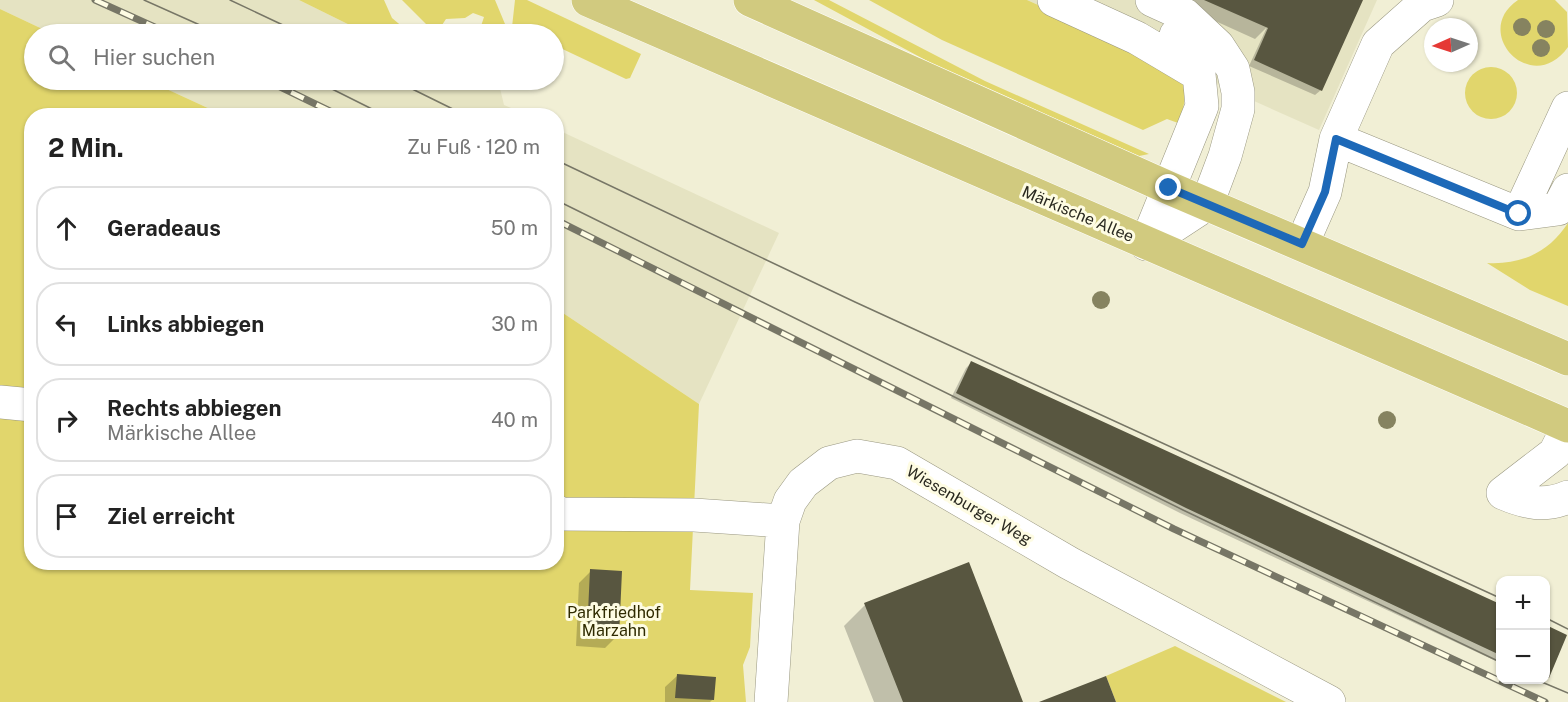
<!DOCTYPE html>
<html lang="de">
<meta charset="utf-8">
<style>
body{margin:0;font-family:"Public Sans",sans-serif;background:#f2f2f2;color:#222}
.controls{position:absolute;right:18px;bottom:18px;display:grid;overflow:hidden;border-radius:12px;box-shadow:0 2px 4px #0004}
.controls button{width:54px;height:54px;display:grid;place-items:center;padding:0;border:0;border-bottom:2px solid #e0e0e0;background:#fff;color:#222;font:30px sans-serif}
.compass{position:absolute;left:1424px;top:18px;width:54px;height:54px;border-radius:50%;background:#fff;box-shadow:0 2px 4px #0004;rotate:267deg}
.stop{position:absolute;width:18px;height:18px;margin:-14px;border:4px solid #1d69b8;border-radius:50%;background:#fff}
.stop.end{background:#1d69b8;border-color:#fff;box-shadow:0 2px 6px #0008}
.list{margin:0;padding:0;list-style:none}
h2{display:flex;justify-content:space-between;align-items:center;height:78px;margin:0;padding:0 24px;font-size:26px}
h2 small{font-size:20px;font-weight:400;color:#767676}
.list li{display:grid;grid-template-columns:39px 1fr auto;gap:18px;align-items:center;box-sizing:border-box;height:84px;margin:0 12px 12px;padding:0 12px;border:2px solid #e0e0e0;border-radius:24px}
.list b{display:block;font-size:22px;white-space:nowrap}
.list p{margin:0;font-size:20px;white-space:nowrap;color:#767676}
.list em{font-size:20px;font-style:normal;color:#767676}
.icon{flex:none;width:33px;height:33px;fill:none;stroke:currentColor;stroke-width:2;stroke-linecap:round;stroke-linejoin:round}
.map{position:relative;flex:none;width:1568px;height:702px;overflow:hidden}
.search{position:absolute;background:#fff;box-shadow:0 2px 4px #0004;left:24px;top:24px;width:540px;height:66px;display:flex;align-items:center;gap:15px;box-sizing:border-box;padding:0 21px;border-radius:33px;color:#767676;font-size:22px}
.panel{position:absolute;background:#fff;box-shadow:0 2px 4px #0004;left:24px;top:108px;width:540px;height:462px;border-radius:24px}
.map>svg:first-child{display:block}
.built{fill:#e5e3c2}
.green{fill:#e1d66c}
.shadow{fill:#0003}
.building{fill:#585640}
.lines{fill:none;stroke-linecap:round;stroke-linejoin:round}
.minor-casing{stroke:#999780;stroke-width:34}
.major-casing{stroke:#fff;stroke-width:34}
.minor{stroke:#fff;stroke-width:33}
.major{stroke:#d1ca7f;stroke-width:33}
.tram{stroke:#777666;stroke-width:1.5}
.rail-casing{stroke:#777666;stroke-width:7}
.rail{stroke:#fefce3;stroke-width:4.5;stroke-dasharray:14;stroke-linecap:butt}
.tree{fill:#868360}
.route{stroke:#1d69b8;stroke-width:8}
.labels{text-anchor:middle;dominant-baseline:central;stroke-width:6;stroke-linejoin:round;paint-order:stroke}
.street-label{font-size:16px;fill:#2a2920;stroke:#fefce3}
.park-label{font-size:16px;fill:#2f2a00;stroke:#fefce3}
</style>
<div class="map">
<svg width="1568" height="702" viewBox="0 0 1568 702">
<rect width="100%" height="100%" fill="#f1efd5"/>
<path class="built" d="M0,0h299l69,34h-315l-53,-25z
M1027,0h350l-58,130z
M147,80h344l8,4 5,21 24,10h-305z
M556,129l223,104 -80,171 -142,-95z"/>
<path class="green" d="M299,0h85l8,18 19,16h-43z
M402,0h93l10,24 -5,10h-18l-2,-5 4,-12 -11,-4 -8,5 -19,1 -10,15z
M515,0h12l114,54 -11,24 -4,1 -72,-34v-11h-24l-18,-7z
M814,0h15l156,81 164,73 -10,2 -208,-93z
M869,0h158l149,67c11,20 11,35 2,56l-11,-4 -24,11 -201,-90z
M1518,0h37l12,12 1,35c-36,51 -98,-15 -50,-47z
M0,9l53,25h-19v46h113l76,35 -191,1v446h524l1,-253 142,95 -9,186 63,3 -3,54 -7,18 3,37h-746z
M1465 93a26 26 0 1 1 52 0a26 26 0 1 1-52 0Z
M1568,223v83l-38,-16 -43,-27c35,2 62,-11 81,-40z
M1175,646l111,56h-170l-10,-26z"/>
<path class="shadow" d="M1169,0h192l-40,90 -6,5 -66,-29 18,-39 -12,12z
M971,363l529,243v57l-320,-150 -229,-115 15,-30z
M591,571l26,65 -12,12 -29,-2 3,-63z
M865,605l157,97h-148l-30,-76z
M1546,627l19,8 -17,42 -6,6 -7,-3h11z
M677,676l36,23 -3,3h-45v-15z"/>
<path class="building" d="M1204,0h159l-41,91 -68,-31 14,-32z
M971,361l529,243v51l-314,-147 -230,-115z
M969,562l54,140h-120l-39,-99z
M590,569l32,2 -3,66 -32,-2z
M1546,625l21,10 -18,43 -3,-1z
M677,674l39,3 -2,23 -39,-2z
M1106,676l10,26h-77z"/>
<g class="lines">
<defs>
<path id="minor" d="M1054,0l83,38 59,35
M1437,0l-15,5 -44,39 -42,95 183,75 39,-5 10,-19
M1519,214l49,-106
M1146,244l61,-40 18,-48 13,-47v-17l-5,-23 -15,-23 -33,-31 -33,-15
M1146,244l56,-138 -3,-32 -23,-39
M1302,244l23,-52 11,-53
M0,402l32,3
M1503,493l52,-40 13,-26
M1503,493c23,10 42,14 65,4
M556,511l4,3 134,1 89,6
M771,702l12,-181 7,-20 13,-18 26,-20 28,-7 40,7 172,100 260,139"/>
<path id="major" d="M588,0l980,426
M750,0l419,188 399,171"/>
</defs>
<use href="#minor" class="minor-casing"/>
<use href="#major" class="major-casing"/>
<use href="#minor" class="minor"/>
<use href="#major" class="major"/>
<path class="tram" d="M144,0l76,34
M230,0l72,34
M314,80l72,36
M394,80l73,36
M556,160l299,142 645,296
M556,200l627,310 317,152
M1546,618l22,11
M1537,680l31,13"/>
<defs>
<path id="rail" d="M95,0l75,34
M266,80l74,36
M556,220l618,309 371,173"/>
</defs>
<use href="#rail" class="rail-casing"/>
<use href="#rail" class="rail"/>
</g>
<g class="tree">
<circle cx="1522" cy="27" r="9"/>
<circle cx="1546" cy="29" r="9"/>
<circle cx="1541" cy="48" r="9"/>
<circle cx="1101" cy="300" r="9"/>
<circle cx="1387" cy="420" r="9"/>
</g>
<g class="lines">
<path class="route" d="M1169,188l133,56 23,-52 11,-53 183,75"/>
</g>
<g class="labels">
<g class="street-label">
<text transform="translate(1078 214) rotate(23)">Märkische Allee</text>
<text transform="translate(969 505) rotate(30)">Wiesenburger Weg</text>
</g>
<g class="park-label">
<text x="614" y="612">Parkfriedhof<tspan x="614" dy="18">Marzahn</tspan></text>
</g>
</g>
</svg>
<div class="controls">
<button>+</button>
<button>−</button>
</div>
<svg class="compass" viewBox="-18 -18 36 36"><path d="M0-13l5 13h-10z" fill="#e53935"/><path d="M0 13l5-13h-10z" fill="#767676"/></svg>
<div class="stop" style="left:1519px;top:214px"></div>
<div class="stop end" style="left:1169px;top:188px"></div>
<div class="search"><svg class="icon" aria-label="search" viewBox="0 0 24 24"><circle cx="10" cy="10" r="6"/><path d="M15 15l6 6"/></svg>Hier suchen</div>
<section class="panel">
<h2>2 Min.<small>Zu Fuß · 120 m</small></h2>
<ul class="list">
<li><svg class="icon" aria-label="ahead" viewBox="0 0 24 24"><path d="M12 20V5M6 11l6-6 6 6"/></svg><div><b>Geradeaus</b></div><em>50 m</em></li>
<li><svg class="icon" aria-label="left" viewBox="0 0 24 24"><path d="M17 20v-9H6M10 6l-5 5 5 5"/></svg><div><b>Links abbiegen</b></div><em>30 m</em></li>
<li><svg class="icon" aria-label="right" viewBox="0 0 24 24"><path d="M7 20v-9h11M14 6l5 5-5 5"/></svg><div><b>Rechts abbiegen</b><p>Märkische Allee</p></div><em>40 m</em></li>
<li><svg class="icon" aria-label="arrive" viewBox="0 0 24 24"><path d="M6 21V4h12l-3 4 3 4H6"/></svg><div><b>Ziel erreicht</b></div></li>
</ul>
</section>
</div>
